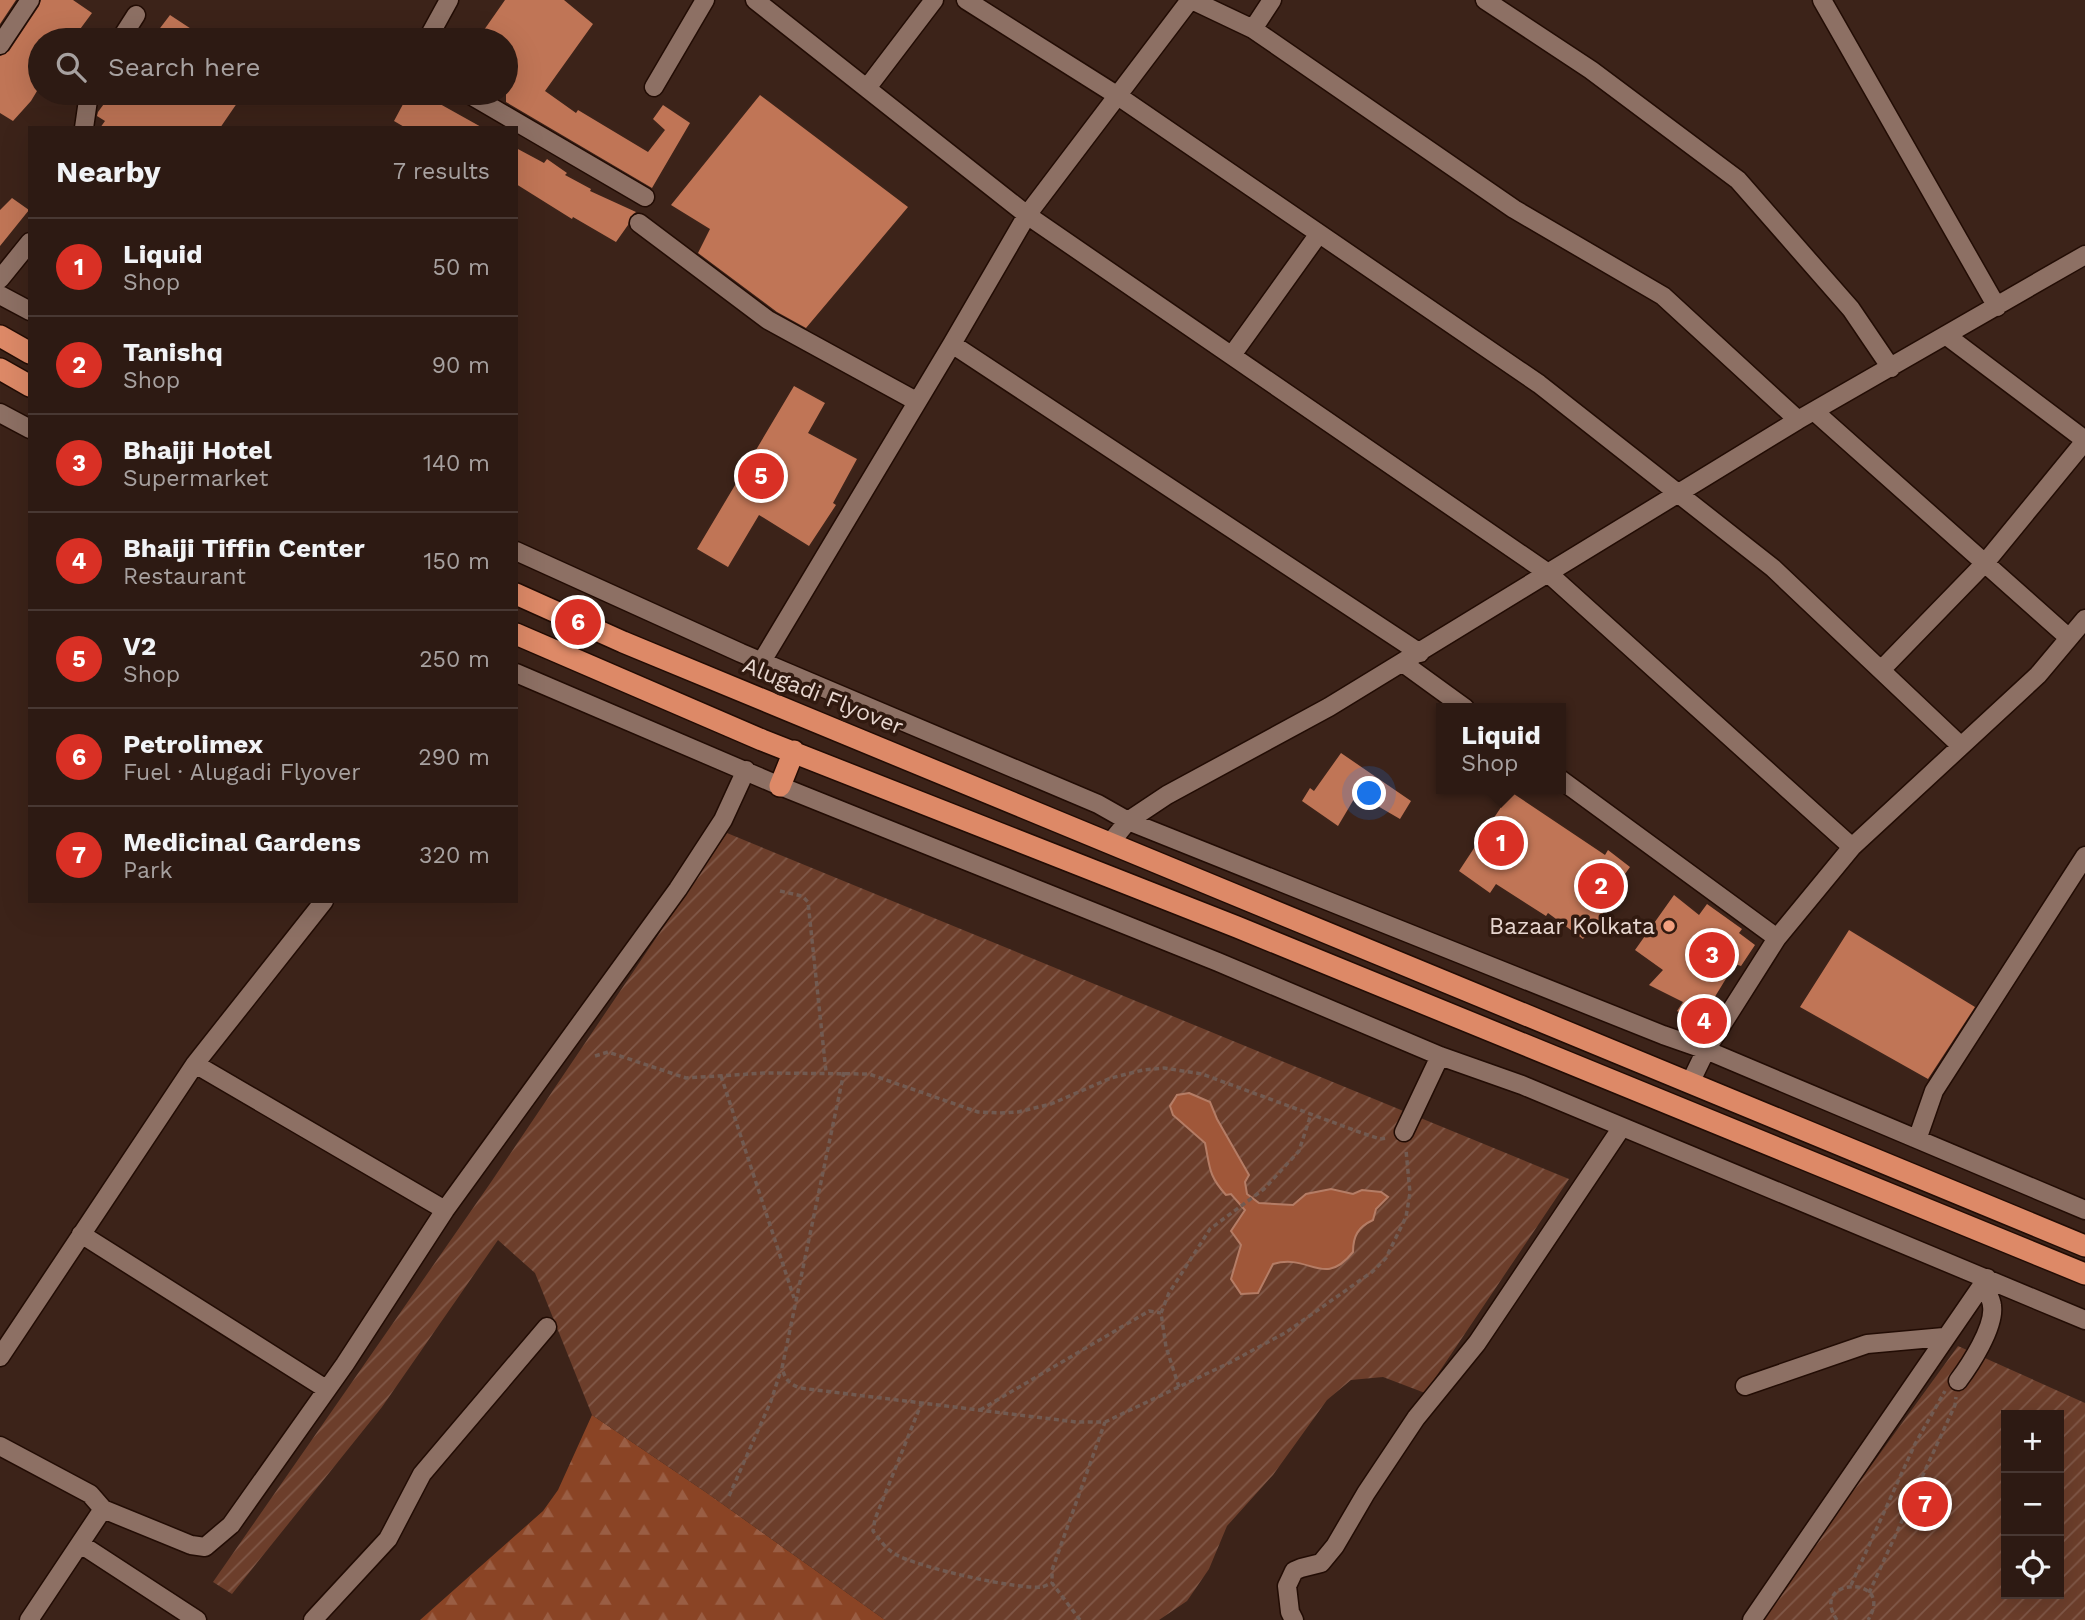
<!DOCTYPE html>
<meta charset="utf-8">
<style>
body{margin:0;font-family:"Work Sans",sans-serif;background:#392721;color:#f1f3f6}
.controls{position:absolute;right:21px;bottom:21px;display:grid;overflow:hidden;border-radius:0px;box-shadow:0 7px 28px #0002}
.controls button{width:63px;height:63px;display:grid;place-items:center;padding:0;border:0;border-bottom:2px solid #483833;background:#2d1a13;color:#f1f3f6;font:35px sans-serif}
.you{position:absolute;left:1370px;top:794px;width:24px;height:24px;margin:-18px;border:5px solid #fff;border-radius:50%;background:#1a73e8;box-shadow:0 0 0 10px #1a73e833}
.badge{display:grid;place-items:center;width:46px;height:46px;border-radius:50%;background:#d93025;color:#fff;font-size:23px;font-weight:700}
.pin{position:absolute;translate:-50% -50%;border:4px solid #fff;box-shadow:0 2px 7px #0006}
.popup{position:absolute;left:1436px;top:703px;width:130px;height:91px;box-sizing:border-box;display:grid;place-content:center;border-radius:0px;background:#2d1a13;filter:drop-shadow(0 2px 5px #0005);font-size:23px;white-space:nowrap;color:#a7a1a0}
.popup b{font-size:26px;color:#f1f3f6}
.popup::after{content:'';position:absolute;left:50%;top:100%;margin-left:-14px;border:14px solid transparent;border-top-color:#2d1a13}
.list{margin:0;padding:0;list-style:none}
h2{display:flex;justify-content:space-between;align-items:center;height:91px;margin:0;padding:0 28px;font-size:30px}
h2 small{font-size:23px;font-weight:400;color:#a7a1a0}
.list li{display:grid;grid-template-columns:46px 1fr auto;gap:21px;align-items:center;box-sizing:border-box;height:98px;padding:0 28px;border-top:2px solid #483833}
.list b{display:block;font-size:26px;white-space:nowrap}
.list p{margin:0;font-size:23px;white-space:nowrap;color:#a7a1a0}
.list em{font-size:23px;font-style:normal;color:#a7a1a0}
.icon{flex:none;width:38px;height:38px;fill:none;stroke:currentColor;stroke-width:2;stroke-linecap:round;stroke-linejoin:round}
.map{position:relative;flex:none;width:2085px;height:1620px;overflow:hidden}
.search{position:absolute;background:#2d1a13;box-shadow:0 7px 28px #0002;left:28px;top:28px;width:490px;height:77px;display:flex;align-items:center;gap:18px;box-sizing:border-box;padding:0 24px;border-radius:38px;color:#a7a1a0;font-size:26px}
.panel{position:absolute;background:#2d1a13;box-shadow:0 7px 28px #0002;left:28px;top:126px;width:490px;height:777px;border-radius:0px}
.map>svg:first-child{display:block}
.forest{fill:url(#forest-firs)}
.garden{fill:url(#garden-furrows);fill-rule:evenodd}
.water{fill:#a05739;stroke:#b57d66;stroke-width:2}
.building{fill:#c07556}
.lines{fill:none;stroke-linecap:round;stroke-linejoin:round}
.minor-casing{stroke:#220c04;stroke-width:21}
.highway-casing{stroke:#220c04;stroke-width:24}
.path{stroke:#725b52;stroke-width:3.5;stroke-dasharray:5 3.5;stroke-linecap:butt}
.minor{stroke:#8d7064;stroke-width:18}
.highway{stroke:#dd8967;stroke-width:21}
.poi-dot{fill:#f2a07f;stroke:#311a10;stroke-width:2.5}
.labels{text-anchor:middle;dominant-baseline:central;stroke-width:7;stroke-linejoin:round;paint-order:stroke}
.street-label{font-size:23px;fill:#e7d6cf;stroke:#311a10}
.poi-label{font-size:23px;fill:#e7d6cf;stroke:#311a10;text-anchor:end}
</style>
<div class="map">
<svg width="2085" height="1620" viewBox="0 0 2085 1620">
<defs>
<pattern id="forest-firs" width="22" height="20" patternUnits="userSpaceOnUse" patternTransform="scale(1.75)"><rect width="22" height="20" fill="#8a4425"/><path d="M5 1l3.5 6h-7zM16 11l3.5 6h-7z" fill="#9a5e44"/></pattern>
<pattern id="garden-furrows" width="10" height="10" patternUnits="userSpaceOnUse" patternTransform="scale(1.75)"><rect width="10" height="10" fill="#6c3e2b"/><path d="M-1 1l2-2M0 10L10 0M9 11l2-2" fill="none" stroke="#815949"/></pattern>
</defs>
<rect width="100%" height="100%" fill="#3c2319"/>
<path class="forest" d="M592,1415l115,78 178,127h-465l123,-109 15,-21z"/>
<path class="garden" d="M727,833l842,346 -144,214 -42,-16 -32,3 -24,20 -54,75 -46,51 -18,43 -22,32 -28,19h-274l-178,-127 -115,-78 -57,-142 -37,-33 -116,167 -150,187 -19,-12 276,-397z
M1958,1346l127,57v217h-326zM2006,1415h53v179h-53z"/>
<path class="water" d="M1189,1093l21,9 7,17 32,56 -4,7 2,12 12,9 34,2 13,-11 25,-5 22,5 9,-4 19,2 7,5 -12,12 -3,11c-15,7 -20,16 -20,32 -30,37 -43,1 -80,12l-15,29 -17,1 -10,-15 10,-34 -10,-14 14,-21 -14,-16 -5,1c-18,-20 -16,-28 -21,-52l-32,-28 -3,-9 7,-11z"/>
<path class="building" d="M0,0h16l-16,24z
M41,0h32l19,13 -20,27h-32v46l-9,15 -18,20 -13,-8v-57l9,-5 30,-45z
M505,0h59l29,24 -48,67 31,22 2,-3 70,42 17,-22 -12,-11 10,-14 27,18 -38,65 -146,-86v-62h-29z
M170,15l38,25h-57z
M112,93h132l-24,35h-120l5,-7 -8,-5 1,-4z
M409,93h37l-6,11 43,24h-77l-12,-7z
M760,95l148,112 -102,121 -29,-16 -79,-59 12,-24 -39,-24z
M516,148l28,15 3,-4 20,14 -2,2 26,14 -1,2 46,21 -6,5 -2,8 -12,17 -43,-25 -1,2 -56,-35z
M12,198l17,12 -29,36v-36z
M794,386l31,17 -17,30 49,26 -24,44 3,2 -27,41 -50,-31 -31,52 -31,-18z
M1341,753l70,48 -11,18 -43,-25 -19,32 -36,-25 8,-13 4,3z
M1511,792l94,63 3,-5 22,17 -28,39 1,9 -20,24 -35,-26 -2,3 -50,-32 -6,9 -31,-22z
M1674,895l25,20 8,-11 35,25 -3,4 16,12 -14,21 -6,-2 -27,44 8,5 -9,14 -30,-16 6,-9 -34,-17 14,-15 -28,-20z
M1849,930l126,77 -47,72 -128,-72z"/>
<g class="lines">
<defs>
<path id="minor" d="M755,0l272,215 -75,129 -190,317
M966,0l152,96 421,288 234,184 188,178
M1190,0l-163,215 521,358 304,274
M1192,0l61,29 19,-29
M1485,0l106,70 147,110 113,129 40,59
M1822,0l175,307
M1253,29l261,180 149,87 135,124
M120,40l16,-25
M427,40l22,-40
M0,45l30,-45
M654,87l51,-87
M867,88l67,-88
M467,93l178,104
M84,128l5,-35
M639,223l129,97 148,81
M0,279l30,-37
M0,295l30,16
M1947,336l138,104
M952,344l468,309
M1232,355l86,-120
M1815,412l254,226
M0,413l30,16
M516,551l225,102 357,151 30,17 535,214 43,15 379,160
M1403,663l62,45
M1881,670l104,-107 100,-122
M516,673l264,113 438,176 222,94 82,29 563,235
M1560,779l217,159
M1110,843l18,-22 39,-26 162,-88 469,-287 287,-165
M195,1064l250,146
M1690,1083l16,-33 71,-112 75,-91 186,-172 47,-56
M1404,1132l36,-76
M1914,1138l5,-4 15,-43 151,-235
M81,1234l245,155
M0,1357l195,-293 129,-163
M1958,1381c12,-16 37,-54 34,-75 0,-7 -6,-15 -9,-21
M1745,1386l122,-42 77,-7
M0,1446l90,48 13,15 -74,111
M103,1509l88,36 14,2 26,-22 114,-161 100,-154 233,-321 45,-69 23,-50
M82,1545l115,75
M313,1620l75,-81 34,-65 125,-147
M1294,1620l-4,-8 -3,-26 7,-15 7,-3 20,-5 14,-17 31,-53 50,-75 61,-75 145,-216
M1752,1620l235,-342"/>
<path id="highway" d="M0,336l30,17
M0,369l30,17
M516,594l107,48 1462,604
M516,634l246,106 475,187 848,347
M780,786l14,-35"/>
</defs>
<use href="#minor" class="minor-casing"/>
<use href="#highway" class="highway-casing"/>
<path class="path" d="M780,891l22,5 6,6 18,170
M595,1056l13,-4 78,26 79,-5 104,1 109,38 22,1 18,-1 33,-8 60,-26 32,-8 21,-2 38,6 160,59 18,6 8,-1
M844,1072l-62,296c3,11 7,16 18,20l276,34h29l122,-58 58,-31 87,-61 14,-14 20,-41 4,-24 -4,-43
M721,1076l73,222
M1179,1387l-13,-40 -5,-34 8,-20 41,-64 54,-40 35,-38 12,-37
M922,1402l-47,117 -2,12c6,8 13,18 22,23 21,13 123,36 147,33 1,0 9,-4 10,-4
M980,1410l169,-99 12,2
M729,1496l42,-95 10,-31
M1851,1585l64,-141 30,-53
M1869,1593l86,-188 1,-8
M1080,1620l-28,-37v-13l53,-148
M1837,1620c-30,-43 60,-46 31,0"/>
<use href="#minor" class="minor"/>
<use href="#highway" class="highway"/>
</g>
<circle class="poi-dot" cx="1669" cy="926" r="7"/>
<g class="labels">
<g class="street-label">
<text transform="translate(823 696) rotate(22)">Alugadi Flyover</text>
</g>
<g class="poi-label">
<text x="1655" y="926">Bazaar Kolkata</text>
</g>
</g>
</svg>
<div class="controls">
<button>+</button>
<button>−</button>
<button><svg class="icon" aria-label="locate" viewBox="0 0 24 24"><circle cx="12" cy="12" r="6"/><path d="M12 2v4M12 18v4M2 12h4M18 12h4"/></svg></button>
</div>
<div class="you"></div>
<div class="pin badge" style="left:1501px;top:843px">1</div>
<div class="popup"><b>Liquid</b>Shop</div>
<div class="pin badge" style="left:1601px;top:886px">2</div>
<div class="pin badge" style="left:1712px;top:955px">3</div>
<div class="pin badge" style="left:1704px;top:1021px">4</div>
<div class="pin badge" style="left:761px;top:476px">5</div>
<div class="pin badge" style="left:578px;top:622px">6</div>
<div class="pin badge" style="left:1925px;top:1504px">7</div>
<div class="search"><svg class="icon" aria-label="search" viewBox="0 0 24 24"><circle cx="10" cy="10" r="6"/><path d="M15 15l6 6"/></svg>Search here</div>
<section class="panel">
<h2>Nearby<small>7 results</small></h2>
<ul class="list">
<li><span class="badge">1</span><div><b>Liquid</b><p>Shop</p></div><em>50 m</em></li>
<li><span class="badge">2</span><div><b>Tanishq</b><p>Shop</p></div><em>90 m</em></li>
<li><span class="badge">3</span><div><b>Bhaiji Hotel</b><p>Supermarket</p></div><em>140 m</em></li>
<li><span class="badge">4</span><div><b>Bhaiji Tiffin Center</b><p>Restaurant</p></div><em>150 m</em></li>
<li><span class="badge">5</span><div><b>V2</b><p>Shop</p></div><em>250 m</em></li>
<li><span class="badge">6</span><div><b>Petrolimex</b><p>Fuel · Alugadi Flyover</p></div><em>290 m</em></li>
<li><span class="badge">7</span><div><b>Medicinal Gardens</b><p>Park</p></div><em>320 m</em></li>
</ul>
</section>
</div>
